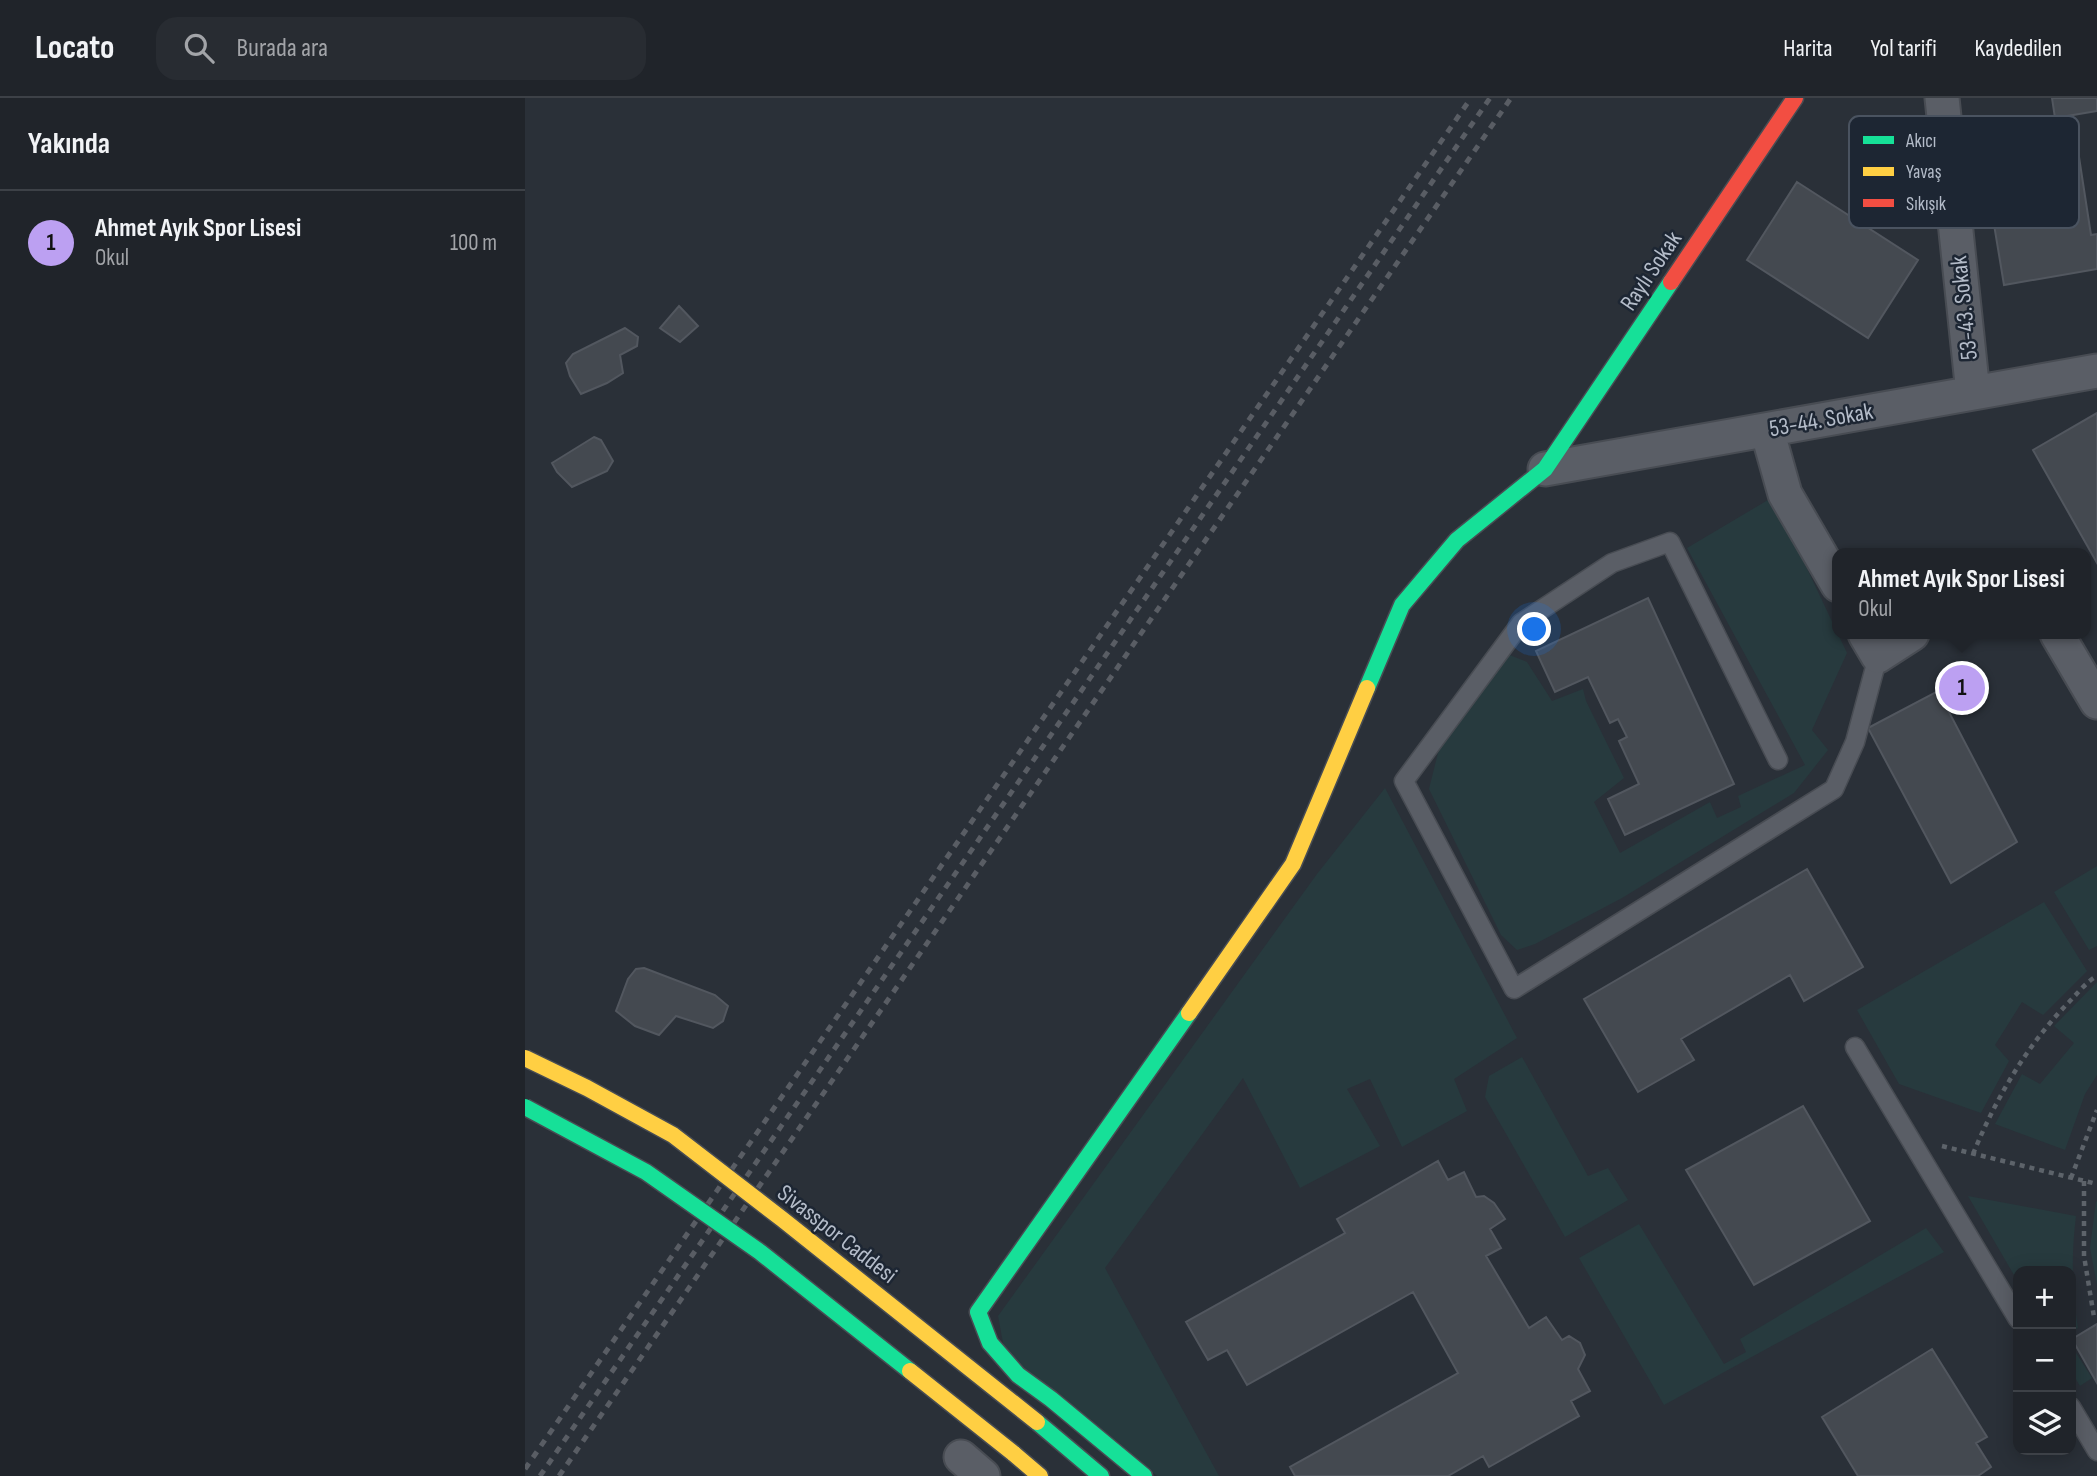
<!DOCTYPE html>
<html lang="tr">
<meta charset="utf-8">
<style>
body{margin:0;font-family:"Sofia Sans Condensed",sans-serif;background:#282c32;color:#f1f3f6}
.controls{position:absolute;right:21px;bottom:21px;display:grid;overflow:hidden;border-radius:14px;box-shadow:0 4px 18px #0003}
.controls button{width:63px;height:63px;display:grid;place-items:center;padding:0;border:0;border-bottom:2px solid #3d4147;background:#20242a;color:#f1f3f6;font:35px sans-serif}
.you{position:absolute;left:1010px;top:532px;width:24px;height:24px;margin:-18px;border:5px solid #fff;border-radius:50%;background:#1a73e8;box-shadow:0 0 0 10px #1a73e833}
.badge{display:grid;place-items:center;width:46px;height:46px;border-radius:50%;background:#bca0f2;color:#111;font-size:23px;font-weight:700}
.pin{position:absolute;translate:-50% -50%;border:4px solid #fff;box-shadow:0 2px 7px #0006}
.popup{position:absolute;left:1307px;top:450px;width:259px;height:91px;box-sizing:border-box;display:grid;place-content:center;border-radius:14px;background:#20242a;filter:drop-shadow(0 2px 5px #0005);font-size:23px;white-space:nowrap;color:#a2a4a8}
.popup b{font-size:26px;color:#f1f3f6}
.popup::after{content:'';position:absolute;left:50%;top:100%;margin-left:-14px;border:14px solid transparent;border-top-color:#20242a}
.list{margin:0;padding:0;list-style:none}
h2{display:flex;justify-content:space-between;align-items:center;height:91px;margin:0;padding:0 28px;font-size:30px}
h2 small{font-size:23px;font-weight:400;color:#a2a4a8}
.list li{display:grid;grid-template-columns:46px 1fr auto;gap:21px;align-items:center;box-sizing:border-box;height:105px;padding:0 28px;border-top:2px solid #3d4147}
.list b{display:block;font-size:26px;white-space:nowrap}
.list p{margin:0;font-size:23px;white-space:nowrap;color:#a2a4a8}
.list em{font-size:23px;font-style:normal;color:#a2a4a8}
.icon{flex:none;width:38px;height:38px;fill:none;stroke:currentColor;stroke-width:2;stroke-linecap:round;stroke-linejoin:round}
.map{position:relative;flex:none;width:1572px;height:1378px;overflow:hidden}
header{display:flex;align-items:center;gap:42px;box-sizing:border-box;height:98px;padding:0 35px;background:#20242a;border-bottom:2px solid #3d4147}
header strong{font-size:33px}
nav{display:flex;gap:38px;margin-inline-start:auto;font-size:24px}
.search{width:490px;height:63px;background:#282c32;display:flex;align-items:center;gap:18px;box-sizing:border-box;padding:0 24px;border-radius:21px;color:#a2a4a8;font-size:26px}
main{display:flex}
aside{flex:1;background:#20242a}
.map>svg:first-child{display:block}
.green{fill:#273a3e}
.building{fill:#444950;stroke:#52575f;stroke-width:2}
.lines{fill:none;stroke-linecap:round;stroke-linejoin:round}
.lane-casing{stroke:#484c53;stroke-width:21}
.street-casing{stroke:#484c53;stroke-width:37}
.fast-casing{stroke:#484c53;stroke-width:19}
.slow-casing{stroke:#484c53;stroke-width:19}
.jam-casing{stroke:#484c53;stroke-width:19}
.path{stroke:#5d636a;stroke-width:4.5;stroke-dasharray:5 5;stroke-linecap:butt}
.lane{stroke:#5a5e66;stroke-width:18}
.street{stroke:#5a5e66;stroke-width:33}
.fast{stroke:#16e098;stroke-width:16}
.slow{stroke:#ffcf43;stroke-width:16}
.jam{stroke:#f24e42;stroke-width:16}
.rail{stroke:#595d64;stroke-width:5;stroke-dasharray:7 7;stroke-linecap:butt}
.fast-bridge-casing{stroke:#484c53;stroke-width:19;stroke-linecap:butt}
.slow-bridge-casing{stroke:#484c53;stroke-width:19;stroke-linecap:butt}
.fast-bridge{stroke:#16e098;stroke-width:16}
.slow-bridge{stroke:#ffcf43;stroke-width:16}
.labels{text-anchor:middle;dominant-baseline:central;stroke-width:5;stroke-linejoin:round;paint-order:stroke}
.street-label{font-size:24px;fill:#b4bcc9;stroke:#1d2633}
.key{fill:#1d2633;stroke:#4a5360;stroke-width:2}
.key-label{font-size:19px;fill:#b4bcc9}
</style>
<header>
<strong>Locato</strong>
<div class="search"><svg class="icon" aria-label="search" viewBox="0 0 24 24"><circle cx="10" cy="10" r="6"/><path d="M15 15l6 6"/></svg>Burada ara</div>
<nav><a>Harita</a><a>Yol tarifi</a><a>Kaydedilen</a></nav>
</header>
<main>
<aside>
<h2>Yakında<small></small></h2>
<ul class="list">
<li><span class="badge">1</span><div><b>Ahmet Ayık Spor Lisesi</b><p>Okul</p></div><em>100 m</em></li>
</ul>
</aside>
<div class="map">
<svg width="1572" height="1378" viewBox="0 0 1572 1378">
<rect width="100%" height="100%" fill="#2a3038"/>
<path class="green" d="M1248,399l74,156 -35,77 16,20 -34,43 -172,105 -87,46 -18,6 -16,-15 -72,-146 10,-40 63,-97 25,10 25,39 31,-12 3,12 38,77 -30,24 26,51 90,-51 7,16 24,-11 -3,-11 67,-31 -118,-217z
M860,690l132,250 -63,41 13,32 -65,36 -32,-68 -23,10 33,57 -80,42 -57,-110 -138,190 114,208h-62l-152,-123 -7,-37 319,-442z
M1572,768v80l-8,4 -35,-58z
M1519,804l43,69 -44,44 -21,-13 -27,43 14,16 -28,52 -82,-29 -42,-74z
M1572,884v93l-12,19 -20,56 -70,-26 27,-50 18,10 34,-41 -20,-17z
M997,959l66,119 20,-8 20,32 -63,37 -80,-140 4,-21z
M1443,1098l108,20c-5,40 -4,73 2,112l-7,4v-61h-53v11z
M1571,1103l1,1v83l-7,-37z
M1114,1126l85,140 22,-12 -6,-13 186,-111 18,24 -280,153 -85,-147z
M1546,1247l21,33 -12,8 -9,-15z"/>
<path class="building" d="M1527,0h45v13l-42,7z
M1552,46l14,91 6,-1v35l-93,16 -18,-109 -17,2 -3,-15z
M1272,84l121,78 -50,78 -121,-78z
M154,208l19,20 -18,16 -20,-14z
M100,230l13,9 -1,9 -17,9 3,18 -16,10 -26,11 -11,-18 -4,-13 7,-9z
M1572,315v150l-64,-113z
M69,339l7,3 12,21 -6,10 -35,16 -15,-15 -5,-9z
M1123,500l86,186 -109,51 -17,-36 31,-15 -20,-43 8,-4 -9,-18 -8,4 -22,-46 -33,15 -19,-41z
M1413,593l79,151 -66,41 -83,-155z
M1282,771l56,98 -59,34 -14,-26 -109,64 13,21 -56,32 -54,-93z
M119,870l71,27 13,11 -5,15 -10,7 -37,-12 -17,19 -24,-9 -19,-15 12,-32 8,-10z
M1278,1008l67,115 -116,64 -68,-115z
M913,1063l10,19 16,-8 12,25 8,-1 10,7 11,16 -15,10 11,19 -15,8 43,72 17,-11 16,23 7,-4 11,7 5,12 -7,14 12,22 -19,10 8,15 -90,51 -6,-11 -35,20h-153l-5,-9 168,-94 -45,-81 -166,93 -20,-35 -19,10 -22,-38 159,-89 -8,-14z
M1572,1226v59l-25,-44z
M1407,1251l55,88 -11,6 15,24 -13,9h-120l-36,-59z"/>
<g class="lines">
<defs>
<path id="lane" d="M1253,662l-108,-218 -58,21 -91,60 -117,158 110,208 320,-200 21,-47 23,-86
M1330,949l163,272
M1546,1309l26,44"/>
<path id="street" d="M1417,0l31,295
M1242,332l18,64 53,91
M1020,371l552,-98
M1340,536l13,22 34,-22
M1532,536l40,68
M436,1359l22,19"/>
<path id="fast" d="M842,590l35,-83 55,-65 88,-71 126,-187
M512,1324l64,54
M619,1378l-93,-77 -33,-24 -28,-32 -12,-31 211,-299"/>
<path id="slow" d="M664,915l104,-149 74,-176
M488,1355l27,23"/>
<path id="jam" d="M1146,184l124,-184"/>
</defs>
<use href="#lane" class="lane-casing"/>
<use href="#street" class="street-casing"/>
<use href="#fast" class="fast-casing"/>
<use href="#slow" class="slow-casing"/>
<use href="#jam" class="jam-casing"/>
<path class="path" d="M1417,1048l155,38
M1448,1056c23,-56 54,-109 96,-152 9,-9 17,-20 28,-26
M1546,1080l26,-68
M1559,1083v75l10,61"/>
<use href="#lane" class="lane"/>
<use href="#street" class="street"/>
<use href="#fast" class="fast"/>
<use href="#slow" class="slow"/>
<use href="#jam" class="jam"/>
<path class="rail" d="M0,1371l946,-1371
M15,1378l950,-1378
M34,1378l952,-1378"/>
<defs>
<path id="fast-bridge" d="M0,1009l121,65 114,80 150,119"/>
<path id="slow-bridge" d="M0,960l62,30 86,47 109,84 255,203
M385,1273l103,82"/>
</defs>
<use href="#fast-bridge" class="fast-bridge-casing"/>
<use href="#slow-bridge" class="slow-bridge-casing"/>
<use href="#fast-bridge" class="fast-bridge"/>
<use href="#slow-bridge" class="slow-bridge"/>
</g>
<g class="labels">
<g class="street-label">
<text transform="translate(1126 173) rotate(-56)">Raylı Sokak</text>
<text transform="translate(1439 210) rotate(-96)">53-43. Sokak</text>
<text transform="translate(1296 322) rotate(-10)">53-44. Sokak</text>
<text transform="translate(312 1136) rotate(38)">Sivasspor Caddesi</text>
</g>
</g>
<rect x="1324" y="18" width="230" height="112" rx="10" class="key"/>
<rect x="1338" y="38" width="31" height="8" fill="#16e098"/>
<rect x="1338" y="69" width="31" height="9" fill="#ffcf43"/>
<rect x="1338" y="101" width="31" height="8" fill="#f24e42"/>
<g class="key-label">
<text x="1381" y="49">Akıcı</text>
<text x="1381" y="80">Yavaş</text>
<text x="1381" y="112">Sıkışık</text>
</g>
</svg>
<div class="controls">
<button>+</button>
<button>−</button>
<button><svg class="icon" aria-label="layers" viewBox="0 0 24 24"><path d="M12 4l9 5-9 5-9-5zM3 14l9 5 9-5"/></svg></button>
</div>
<div class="you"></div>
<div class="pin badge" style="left:1437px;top:590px">1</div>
<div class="popup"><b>Ahmet Ayık Spor Lisesi</b>Okul</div>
</div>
</main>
